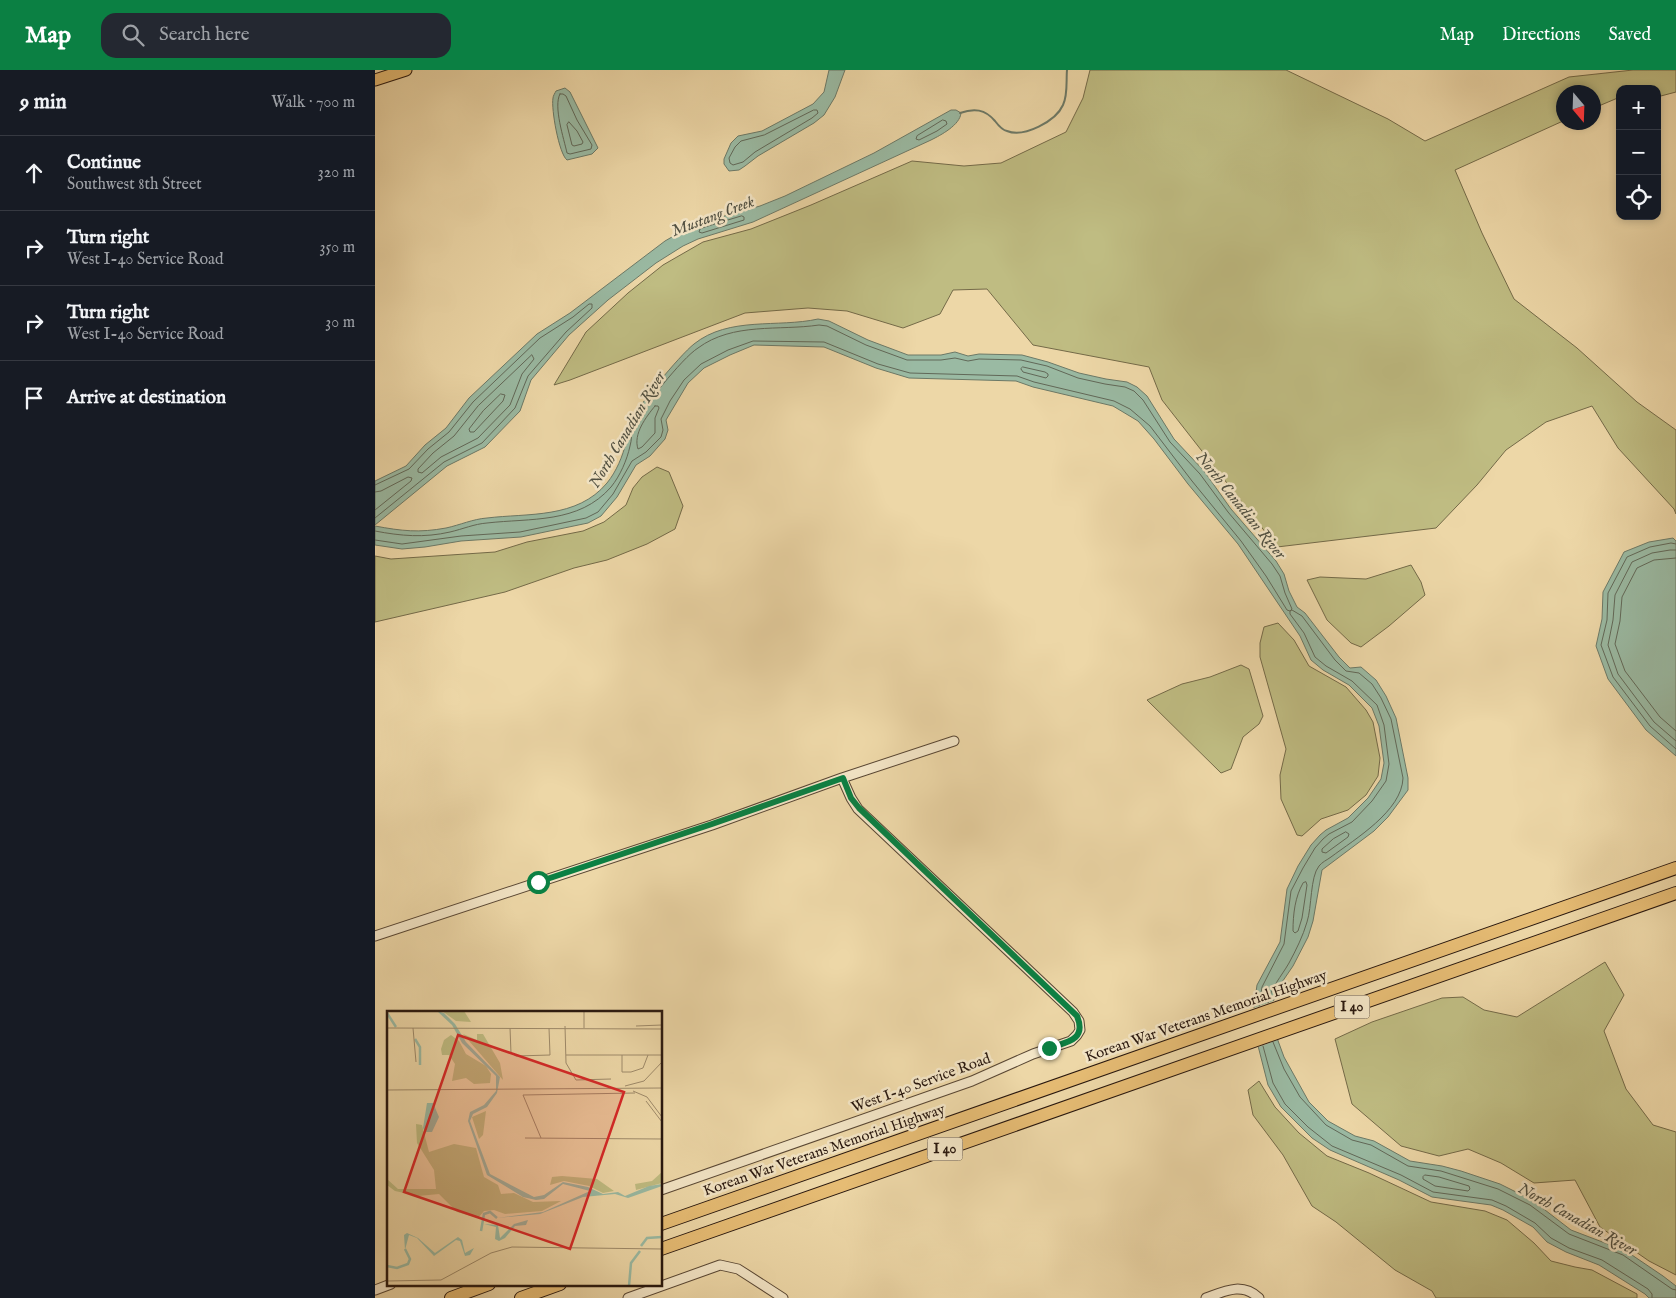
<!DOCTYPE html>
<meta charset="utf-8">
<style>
body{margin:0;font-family:"IM FELL English",serif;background:#242831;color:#f1f3f6}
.controls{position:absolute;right:15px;top:15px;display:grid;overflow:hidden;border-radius:10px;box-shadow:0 2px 8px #0003}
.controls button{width:45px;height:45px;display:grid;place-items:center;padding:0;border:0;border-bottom:1px solid #363941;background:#171b24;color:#f1f3f6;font:25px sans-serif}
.compass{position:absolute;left:1181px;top:15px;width:45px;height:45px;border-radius:50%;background:#171b24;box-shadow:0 2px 8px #0003;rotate:161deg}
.stop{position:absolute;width:15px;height:15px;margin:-11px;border:4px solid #0b8043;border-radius:50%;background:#fff}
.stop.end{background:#0b8043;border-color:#fff;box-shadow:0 1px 5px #0008}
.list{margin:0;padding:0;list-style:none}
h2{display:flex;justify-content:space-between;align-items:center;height:65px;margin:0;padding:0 20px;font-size:21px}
h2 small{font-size:16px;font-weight:400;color:#9ea1a6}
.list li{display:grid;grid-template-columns:32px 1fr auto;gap:15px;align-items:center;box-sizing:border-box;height:75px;padding:0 20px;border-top:1px solid #363941}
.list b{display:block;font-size:19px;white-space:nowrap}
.list p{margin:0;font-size:16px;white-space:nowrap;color:#9ea1a6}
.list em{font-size:16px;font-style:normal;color:#9ea1a6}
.icon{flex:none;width:28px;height:28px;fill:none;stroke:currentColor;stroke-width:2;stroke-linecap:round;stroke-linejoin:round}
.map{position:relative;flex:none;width:1301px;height:1228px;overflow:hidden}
header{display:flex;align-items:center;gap:30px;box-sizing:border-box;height:70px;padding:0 25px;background:#0b8043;color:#fff}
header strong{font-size:24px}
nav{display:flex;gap:28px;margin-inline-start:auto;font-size:18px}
.search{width:350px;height:45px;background:#242831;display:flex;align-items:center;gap:12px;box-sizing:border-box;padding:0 18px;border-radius:15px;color:#9ea1a6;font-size:19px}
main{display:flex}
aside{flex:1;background:#171b24}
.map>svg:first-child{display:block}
.green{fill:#bfbc82;stroke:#746a48}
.water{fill:#9abaa3;stroke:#6c7967}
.pier{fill:#edd7a7}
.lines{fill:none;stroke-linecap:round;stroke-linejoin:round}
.shore{stroke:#616858;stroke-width:1}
.stream{stroke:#6c7967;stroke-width:2}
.minor-casing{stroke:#594734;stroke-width:11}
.major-casing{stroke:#28170e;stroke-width:13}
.highway-casing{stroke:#28170e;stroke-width:14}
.minor{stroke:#f3e5c6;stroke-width:9}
.major{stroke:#e6bc74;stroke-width:11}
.highway{stroke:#e6bc74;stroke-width:12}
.route{stroke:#0b8043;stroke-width:6}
.labels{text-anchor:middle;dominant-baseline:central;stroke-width:5;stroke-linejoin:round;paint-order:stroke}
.shield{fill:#f3e5c6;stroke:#655545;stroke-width:1}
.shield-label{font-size:14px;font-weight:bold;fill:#28170e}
.street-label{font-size:15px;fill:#28170e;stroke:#f3e5c6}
.water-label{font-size:16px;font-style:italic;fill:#505042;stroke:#f3e5c6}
.inset-river{fill:none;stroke:#9abaa3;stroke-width:2.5}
.inset-road{fill:none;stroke:#9e8a6a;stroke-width:1}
.view{fill:#d62828;fill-opacity:0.15;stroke:#d62828;stroke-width:2.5}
.inset-edge{fill:none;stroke:#28170e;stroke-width:2.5}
</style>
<header>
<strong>Map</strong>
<div class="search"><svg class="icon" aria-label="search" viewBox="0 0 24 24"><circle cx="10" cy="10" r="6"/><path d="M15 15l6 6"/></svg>Search here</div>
<nav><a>Map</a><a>Directions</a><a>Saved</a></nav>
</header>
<main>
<aside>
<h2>9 min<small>Walk · 700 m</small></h2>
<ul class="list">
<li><svg class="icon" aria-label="ahead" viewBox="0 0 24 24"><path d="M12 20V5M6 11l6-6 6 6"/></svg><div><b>Continue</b><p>Southwest 8th Street</p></div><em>320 m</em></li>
<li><svg class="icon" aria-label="right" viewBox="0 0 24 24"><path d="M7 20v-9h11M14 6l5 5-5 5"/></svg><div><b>Turn right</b><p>West I-40 Service Road</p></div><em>350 m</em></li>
<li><svg class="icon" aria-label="right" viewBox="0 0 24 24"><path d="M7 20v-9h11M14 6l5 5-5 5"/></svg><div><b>Turn right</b><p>West I-40 Service Road</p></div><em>30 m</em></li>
<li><svg class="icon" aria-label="arrive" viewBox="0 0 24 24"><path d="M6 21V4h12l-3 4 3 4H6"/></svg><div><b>Arrive at destination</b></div></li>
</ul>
</aside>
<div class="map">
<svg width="1301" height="1228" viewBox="0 0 1301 1228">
<rect width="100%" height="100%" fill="#edd7a7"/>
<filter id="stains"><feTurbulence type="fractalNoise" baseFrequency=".004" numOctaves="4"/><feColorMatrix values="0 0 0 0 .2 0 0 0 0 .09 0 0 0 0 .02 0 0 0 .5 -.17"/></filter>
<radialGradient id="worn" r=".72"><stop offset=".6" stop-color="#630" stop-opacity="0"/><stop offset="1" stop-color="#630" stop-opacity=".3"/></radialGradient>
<path class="green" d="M715,0h196l102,49 37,22 144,-64 64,-7h43v22l-19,5v-8h-37v8l-26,11 -1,-16h-30v29l-108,49 27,63 32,66 63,49 60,54 39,28v84l-2,-5 -56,-61 -26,-42 -46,16 -40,28 -29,35 -41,43 -159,19 -115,-147 -13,-33 -116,-22 -46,-56 -34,1 -13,24 -37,14 -56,-17 -39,-3 -63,5 -175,67 -16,5 32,-53 42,-39 35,-28 40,-23 48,-13 60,-24 101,-44 52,5 37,-3 65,-31 17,-34z
M282,397l12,5 14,34 -8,23 -28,15 -40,16 -33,8 -69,24 -130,30v-66l16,3 104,-7 32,-10 56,-11 21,-9 22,-17 7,-17 9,-11z
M1036,495l10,17 4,13 -36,31 -28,21 -10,-4 -24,-23 -20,-40 13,-3 46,2z
M903,553l16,17 15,26 37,21 20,23 7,12 7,36 -2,18 -12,19 -18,15 -27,9 -19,17 -5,-1 -16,-36 -1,-24 6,-26 -26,-92v-14l4,-16z
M866,595l8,4 14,47 -4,8 -16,13 -12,32 -10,4 -74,-73 35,-16 28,-7z
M1230,892l19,33 -20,36 22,58 27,36 23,7v143l-27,-14 -49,-34 -25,-47 -41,3 -33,-20 -33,-14 -29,7 -38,-10 -49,-42 -17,-65 37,-17 70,-24 21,-1 21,13 33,7z
M884,1011l16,26 24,26 28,23 42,17 62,29 54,9 22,9 27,23 17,18 24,6 17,3 45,24v4h-201l-4,-7 -37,-21 -59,-48 -24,-16 -29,-51 -30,-40 -5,-25z"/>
<path class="water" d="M454,0h16l-10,27 -11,18 -10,8 -56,33 -13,10 -6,4 -10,1 -5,-7v-5l7,-16 7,-7 24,-5 51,-27 11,-12z
M190,18l5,4 28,56 -6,6 -25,6c-8,-6 -16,-51 -14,-62 0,-2 2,-5 3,-7z
M576,40h5l5,3c-1,12 -20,22 -30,27l-178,82 -55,17 -15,7 -27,17 -48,37 -39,35 -38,45 -11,31 -35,36 -38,19 -72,59v-44l31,-15 19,-21 21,-17 23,-30 68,-64 33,-21 95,-72 19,-11 19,-8 57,-16 25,-10 89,-43z
M443,249l11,2 39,19 40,15h33l14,-3 13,4 11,-2 43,1 26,7 31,11 27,6 21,3 10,5 10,9 27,43 30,32 27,38 45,52 8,13 5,17 8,16 8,6 34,44 11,11 11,-1 15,13 10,16 10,22 12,60v12l-20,27 -14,14 -52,39 -9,51 -5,16 -15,29 -15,22 -6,17 1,22 11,30 25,45 19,19 27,15 19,5 36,20 32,5 19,5 39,13 32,16 39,30 55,21 37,25 13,10v12h-27l-4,-4 -46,-29 -33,-13 -19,-10 -14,-15 -30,-17 -12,-5 -59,-8 -33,-17 -69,-30 -18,-12 -31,-31 -13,-22 -13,-51 -1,-28 3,-21 23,-43 7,-53 11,-23 13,-21 9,-10 6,-5 22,-12 20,-20 13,-19 3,-16 -5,-37 -7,-18 -23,-23 -26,-15 -12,-10 -11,-24 -62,-92 -50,-60 -34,-45 -16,-18 -25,-15 -80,-19 -17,-6 -107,-3 -33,-10 -52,-21 -70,-2 -24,10 -26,13 -16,15 -22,37 2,10 -3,9 -15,17 -14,9 -19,32 -16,19 -13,7 -67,14 -60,4 -36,6 -23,2 -27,-4v-19c27,5 44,7 71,2 14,-3 27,-9 41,-10 41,-5 90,1 120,-35 9,-11 16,-27 19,-41 1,-5 0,-10 2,-15 5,-16 52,-72 66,-83 35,-28 84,-16 124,-25z
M1298,468l3,3v215l-30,-26 -38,-51 -12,-33 6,-27 1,-27 21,-40 25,-10z"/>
<path class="pier" d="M901,930l-2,17 6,22 -24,9 -3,-13 -2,-26z"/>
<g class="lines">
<path class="shore" d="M185,24h3l3,2 11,24 15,25 -1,4 -21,5 -3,-1c-3,-14 -14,-47 -7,-59z
M439,40h3l1,3 -6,5 -57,34 -12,10 -10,3 -3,-2 -1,-5 6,-11 6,-6 23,-6z
M568,50l3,1 1,3 -10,7 -18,9 -3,-1 1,-3z
M194,52l8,9 6,11 -1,2 -8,2 -2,-1 -5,-20z
M367,146l2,1v3l-42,13 -3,-1 1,-3 5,-2z
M157,285l2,4 -12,15 -12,31 -32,33 -37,19 -19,16 -4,-1v-3l15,-16 21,-17 24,-30z
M648,297l22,5 3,2v2l-2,2 -23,-6 -2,-3z
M126,324l4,1 -2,6 -29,31h-4l-1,-3 14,-18z
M280,336h3l1,2 -4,10v15l-13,14 -4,2c-5,-15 8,-32 17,-43z
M0,415l34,-16 19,-20 21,-17 24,-30 67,-64 33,-21 16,-13h3v4l-26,24 -38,44 -13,32 -33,35 -38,19 -69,56
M0,422l6,-1 27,-14 4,1 -1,3 -36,29
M0,461c26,5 49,7 75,1 13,-3 24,-8 37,-9 43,-5 92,1 124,-36 9,-11 16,-27 19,-41 2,-6 1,-13 3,-19 8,-17 49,-69 65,-79 35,-26 81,-17 121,-23l8,1 39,19 41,15h34l14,-2 13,3 11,-2 42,1 26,6 31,12 27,6 20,3 9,4 9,9 27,42 30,32 28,38 44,52 8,12 5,17 7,16 -2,2 -3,-1 -21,-34 -25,-35 -49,-60 -42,-55 -20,-17 -16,-8 -80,-19 -17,-6 -107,-3 -32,-9 -54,-22 -71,-1 -25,9 -27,14 -17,16 -14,21 -9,18 2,11 -2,7 -15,15 -14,9 -19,33 -15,18 -12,6 -66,14 -59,4 -59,8 -27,-4
M1301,474l-5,-1 -21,4 -23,10 -19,36 -1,27 -6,25 12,32 37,49 26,23
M1301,480h-6l-18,3 -20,9 -17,33 -2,25 -5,25 10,29 36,48 22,19
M1301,488l-22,2 -17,8 -15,29 -2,24 -5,23 10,27 35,46 16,14
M971,762l3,2 -1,3 -22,16 -4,-1v-3l11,-10z
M931,812l1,3 -5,33 -4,13 -3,2 -2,-2c0,-17 2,-34 10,-48z
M884,936l3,-19 22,-43 7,-53 12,-23 12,-20 8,-9 6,-5 23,-12 20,-21 14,-20 3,-17 -5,-39 -7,-20 -25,-24 -26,-15 -11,-9 -11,-24 -14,-19v-3l2,-1 10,6 33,44 11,11 13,2 13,11 9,14 10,21 12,59c-1,33 -48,61 -72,79 -4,3 -9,5 -12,9 -9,11 -7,41 -12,56 -4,14 -11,28 -18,41 -8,14 -18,24 -21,40
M898,972l11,27 16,28 26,28 26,15 19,5 37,21 33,5 57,18 32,16 39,29 54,21 49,34 4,1
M888,976l10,37 12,21 23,23 24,19 69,29 32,17 59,8 14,6 29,17 16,15 18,10 33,12 46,29 4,5v4
M1050,1105l14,2 30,9 1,3 -2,2 -33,-5 -12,-7v-2z"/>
<path class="stream" d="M585,43c14,-5 25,-4 35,8 3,4 7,9 12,10 17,7 49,-10 56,-26 5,-10 3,-24 4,-35"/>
<defs>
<path id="minor" d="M0,866l337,-111 130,-47 112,-37
M286,1120l311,-109 61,-27 38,-13 6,-6 3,-5 -1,-9 -6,-9 -215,-203 -7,-11 -9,-20
M0,1220l16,-6
M253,1228l92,-33 18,4 45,29
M831,1228c19,-7 36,-16 53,0"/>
<path id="major" d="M0,10l31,-10"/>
<path id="highway" d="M286,1154l1015,-356
M286,1179l1015,-356
M76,1228l38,-14
M146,1228l39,-14"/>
</defs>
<use href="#minor" class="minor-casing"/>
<use href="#major" class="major-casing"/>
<use href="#highway" class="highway-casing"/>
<use href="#minor" class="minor"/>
<use href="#major" class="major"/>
<use href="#highway" class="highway"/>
</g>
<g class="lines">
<path class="route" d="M163,812l174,-58 131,-46 8,20 8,10 218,208c10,24 -10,26 -28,32"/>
</g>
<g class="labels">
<g class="shield">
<rect x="959.5" y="925.5" width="35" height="23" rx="4"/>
<rect x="552.5" y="1067.5" width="35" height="23" rx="4"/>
</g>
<g class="shield-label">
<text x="977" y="937">I 40</text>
<text x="570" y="1079">I 40</text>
</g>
<g class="street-label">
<text transform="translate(831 946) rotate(-19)">Korean War Veterans Memorial Highway</text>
<text transform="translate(546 1013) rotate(-20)">West I-40 Service Road</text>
<text transform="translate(449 1080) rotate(-19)">Korean War Veterans Memorial Highway</text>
</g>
<g class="water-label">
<text transform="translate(338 147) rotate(-21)">Mustang Creek</text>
<text transform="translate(253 360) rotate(-59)">North Canadian River</text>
<text transform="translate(865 436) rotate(51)">North Canadian River</text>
<text transform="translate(1202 1150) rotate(29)">North Canadian River</text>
</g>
</g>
<g transform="translate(12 941)">
<rect width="275" height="275" fill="#edd7a7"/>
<path d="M55,0h22l7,11 -15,-1zM76,23l14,6v-6h6l17,29 3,17zM64,24l8,6 7,13 20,12 5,8 -1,9 -16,1 -8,-6 -14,3 3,-17 -6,-9h-7l-1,-6 3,-9zM99,100l-3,24 -4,4 -7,-22zM29,113l6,1 7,27 25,-8 22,4 8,29 14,8 3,9 13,-1 19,9 28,-1 -19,10 -37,3 -11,-4 -10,1 -6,7 -21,-6 -18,-18 -21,2 -23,-5 -8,-6v-6l11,10h38l-2,-19 -17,-27zM275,161v11l-26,7 -1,-6 17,-3zM175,165l35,3 17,12 -11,2 -14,-7 -25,-5 -14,4 2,-8z" fill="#bfbc82"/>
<path d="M50,0l7,2 11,11 11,18 34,35 -3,16 -10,14 -14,7 -3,7 20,53 44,23 10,-2 19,-13 25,5 15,7 15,-2 7,4 24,-10 13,-2v2l-34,12 -13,-4 -32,3 -43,17 -43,4 46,-6 47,-21 -27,-7 -19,15 -8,1 -13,-3 -36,-22 -19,-54 2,-9 14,-7 12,-14v-15l-34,-33 -10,-18zM40,92h6l6,14 -7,15h-7l-2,-4zM141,209l-2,5 -11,1 -10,12 -6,3 -4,-2 1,-12 -12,-3 14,1 2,13 14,-14zM20,222l11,5 17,15 23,-16 4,3 3,13 9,-5 -4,7 -5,1 -5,-15 -4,-1 -22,16 -17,-18 -8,-3 -4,15 -1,-15z" fill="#9abaa3"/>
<path class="inset-river" d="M0,2l9,14M28,28l5,8v18M94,220l3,-17 6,-2 7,6M254,235l6,-8 15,-1M0,255l10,2 11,-4 2,-5 -5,-10M242,275l2,-23 9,-12"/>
<path class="inset-road" d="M197,0v17M178,15l1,37 10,17 35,-1M249,15l26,-1M0,17l275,1M26,17l3,34M123,17l1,25 5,3 34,-1 -1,-27M179,44h96M235,44v17h9l12,-4 5,-13M238,75l19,-5 18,-19M0,79l275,-2M246,80l14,6 15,20M259,90l16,21M138,127l137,1M154,127l-18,-43 112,-2M0,270l54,-1 50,-27 21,-6 150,2"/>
<path class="view" d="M71,24l166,57 -54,157 -166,-57z"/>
<rect width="275" height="275" class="inset-edge"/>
</g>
<rect width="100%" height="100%" filter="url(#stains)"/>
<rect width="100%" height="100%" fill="url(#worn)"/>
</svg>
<div class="controls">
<button>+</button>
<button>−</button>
<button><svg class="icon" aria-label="locate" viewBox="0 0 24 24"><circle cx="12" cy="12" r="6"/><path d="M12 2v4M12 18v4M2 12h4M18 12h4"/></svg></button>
</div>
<svg class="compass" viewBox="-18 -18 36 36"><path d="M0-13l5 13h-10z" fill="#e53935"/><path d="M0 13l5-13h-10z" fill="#9ea1a6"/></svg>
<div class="stop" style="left:163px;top:812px"></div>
<div class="stop end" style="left:674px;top:978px"></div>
</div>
</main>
